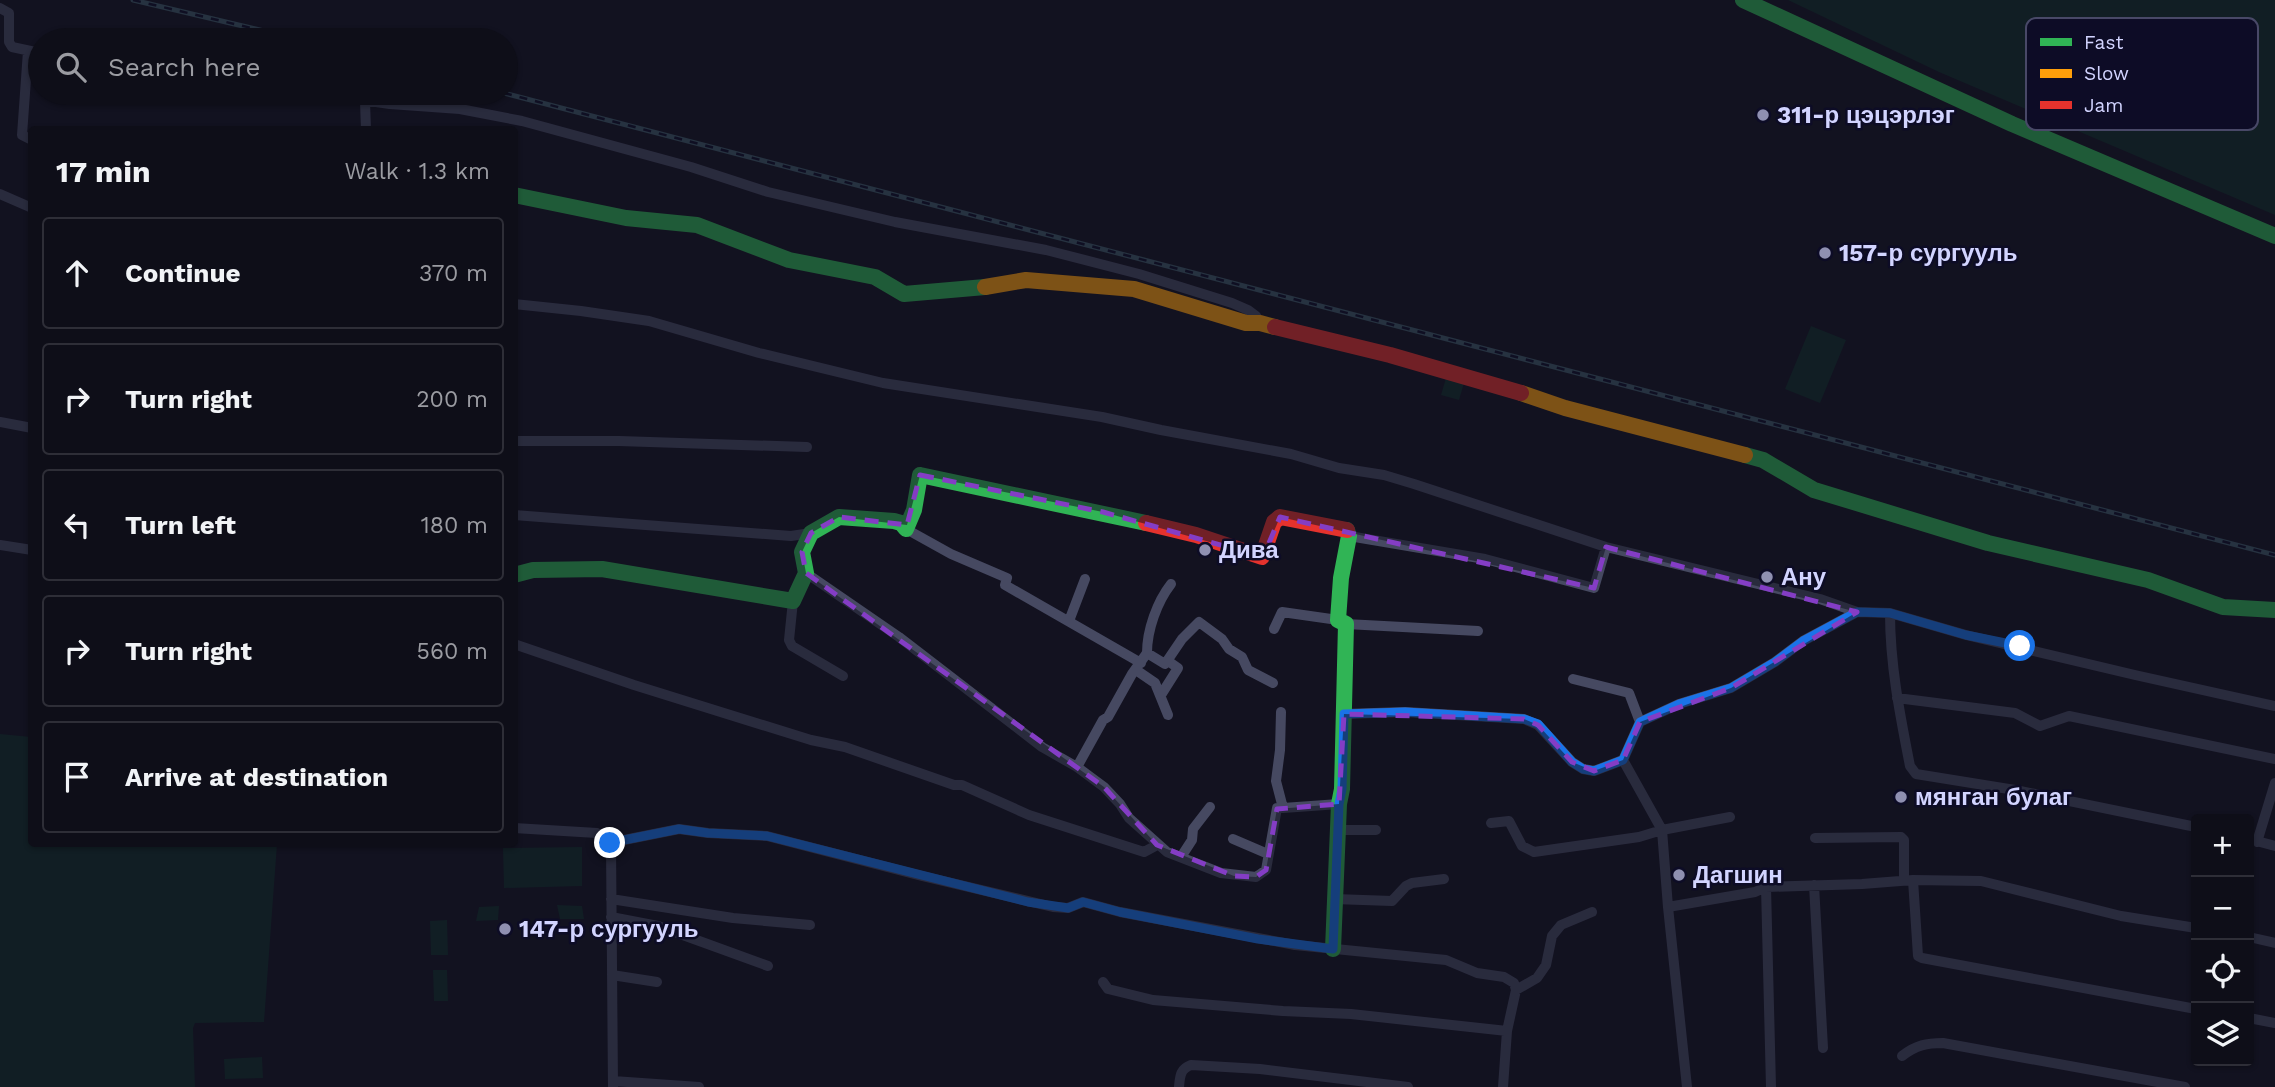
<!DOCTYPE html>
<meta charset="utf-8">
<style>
body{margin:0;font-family:"Work Sans",sans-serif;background:#171721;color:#f1f3f6}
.controls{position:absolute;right:21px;bottom:21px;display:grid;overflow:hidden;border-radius:7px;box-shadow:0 2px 5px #0004}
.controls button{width:63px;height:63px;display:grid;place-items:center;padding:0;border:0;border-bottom:2px solid #2e2e37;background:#0e0e18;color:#f1f3f6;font:35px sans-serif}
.stop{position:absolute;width:21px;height:21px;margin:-16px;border:5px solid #1a73e8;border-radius:50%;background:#fff}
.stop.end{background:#1a73e8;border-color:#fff;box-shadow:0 2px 7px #0008}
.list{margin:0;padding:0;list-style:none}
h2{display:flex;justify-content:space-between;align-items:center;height:91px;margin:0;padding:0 28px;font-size:30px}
h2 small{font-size:23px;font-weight:400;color:#9b9ca2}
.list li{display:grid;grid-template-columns:46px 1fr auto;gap:21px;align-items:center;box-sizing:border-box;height:112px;margin:0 14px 14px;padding:0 14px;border:2px solid #2e2e37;border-radius:7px}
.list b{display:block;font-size:26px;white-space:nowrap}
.list em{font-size:23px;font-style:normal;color:#9b9ca2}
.icon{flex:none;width:38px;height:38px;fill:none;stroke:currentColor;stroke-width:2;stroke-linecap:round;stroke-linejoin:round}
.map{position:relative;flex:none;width:2275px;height:1087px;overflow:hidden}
.search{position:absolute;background:#0e0e18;box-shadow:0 2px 5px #0004;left:28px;top:28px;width:490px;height:77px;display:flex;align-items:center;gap:18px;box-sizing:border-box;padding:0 24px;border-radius:38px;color:#9b9ca2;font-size:26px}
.panel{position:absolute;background:#0e0e18;box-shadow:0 2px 5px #0004;left:28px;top:126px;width:490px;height:721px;border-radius:7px}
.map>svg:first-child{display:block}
.green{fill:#102d29}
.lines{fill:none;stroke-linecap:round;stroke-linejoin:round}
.street{stroke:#464961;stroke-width:10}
.fast{stroke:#30b455;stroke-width:16}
.slow{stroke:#ff9f0a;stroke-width:16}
.jam{stroke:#e5322d;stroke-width:16}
.rail-casing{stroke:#3e5967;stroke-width:5}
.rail{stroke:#0d0c26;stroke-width:2.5;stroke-dasharray:8;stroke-linecap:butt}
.route{stroke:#1a73e8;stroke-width:9}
.marked{fill:none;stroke:#843dc5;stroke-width:5;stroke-dasharray:14 9;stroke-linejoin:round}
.poi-dot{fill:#8f90b1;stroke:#0d0c26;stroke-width:2.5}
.labels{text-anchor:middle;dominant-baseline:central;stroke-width:5;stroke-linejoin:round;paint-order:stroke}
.poi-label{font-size:24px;font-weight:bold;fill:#d2d4ff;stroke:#0d0c26;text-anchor:start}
.key{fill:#0d0c26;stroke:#484867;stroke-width:2}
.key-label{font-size:19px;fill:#d2d4ff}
</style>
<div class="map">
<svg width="2275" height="1087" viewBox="0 0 2275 1087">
<rect width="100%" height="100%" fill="#131220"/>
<path class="green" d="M1788,0h487v215l-336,-143z
M1811,326l35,14 -26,63 -35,-14z
M1446,378l18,5 -5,17 -18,-5z
M0,734l31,3 1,107h245l-13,178 -69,1 -2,5 2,59h-195z
M582,847v39l-78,2 -1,-40z
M557,905l25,1 2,13h-24z
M499,906l-1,14 -22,1 3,-14z
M447,920l1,35h-17l-1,-34z
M433,970h14l1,31h-14z
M262,1057l1,21 -38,1 -1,-20z"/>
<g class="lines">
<path class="street" d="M0,8l9,5v29l3,5 28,6
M28,51l-6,84 10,5
M312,93l78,11 70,5 62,12 169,46 77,25 127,30 151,28 93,24 93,29 16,7 8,6 4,7
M365,101l1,29
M0,194l32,14
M514,304l67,7 68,10 110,32 124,30 219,34 59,13 130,24 48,14 45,7 30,9 192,63 214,52 37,13 33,1 76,22 169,40 140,31
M0,422l32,6
M514,441h105l188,6
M514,515l277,21 20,-3
M906,529l45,25 56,24 -2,7 136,78
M1349,536l136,23 109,29 12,-41
M0,545l32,5
M806,573l93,64 143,110 35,20 27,20 16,17 9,14 38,34 54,21 35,4 10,-7 11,-62h6l-7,-27 4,-31 1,-38
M793,601l-4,39 3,6 51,30
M1890,613c0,52 10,102 20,153l6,8 99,16 181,37
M1069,621l16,-42
M1346,624l132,7
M1274,629l8,-17 56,8
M514,644l120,41 177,55 34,7 109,38h8l67,30 115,37 13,-7
M1147,653c0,-23 10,-51 24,-69
M1136,670l19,13 13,32
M1573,679l56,14 11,29
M1161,695l17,-27 -10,-7
M1897,698l118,15 25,13 29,-10 206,43
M1344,714l61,-2 119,7 14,6 34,37 11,7 11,2 29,-11
M1077,767l26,-47 5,-3 24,-43 15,-21 18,11 17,-25 17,-17 23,17 7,10 13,8 6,13 25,13
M1283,808l56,-4
M1491,823l18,-2 13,25 12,6 105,-15 23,-7 68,-13
M514,828l83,5 9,5 5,7 2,242
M1338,830h38
M1815,838l86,-1 3,3v40
M1233,839l35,15
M2249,839l26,7
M2257,842l18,-59
M612,848l12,-8 55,-11 29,4 59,3 155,40 131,31 15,1 15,-6 37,10 175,33 151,15 31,13 27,4 10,6 2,7 -9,41 -4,56
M1181,857l11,-17 1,-11 17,-22
M1913,880l5,76 4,2 274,51
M1814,885l9,163
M1766,887l5,200
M611,899l122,19 77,7
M1334,899l58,2 14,-15 6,-3 32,-4
M1668,907l87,-15 11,-5 96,-3 51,-4 68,1 140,35 75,12
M611,917l47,9 110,40
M2249,937l26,6
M612,975l45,7
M1103,982l5,7 45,11 130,11 68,3 156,17
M1516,990l21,-12 9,-13 6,-29 9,-11 31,-13
M2249,1018l26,5
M1902,1056c14,-11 25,-13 41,-13l242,44
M613,1081l86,6
M1179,1087c1,-11 1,-18 12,-22l69,4 148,18
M1687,1087l-19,-180 -6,-77 -39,-70 17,-38 39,-18 52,-16 44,-26 28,-21 54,-29"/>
<path class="fast" d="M1743,0l269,124 263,112
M514,195l112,23 71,7 92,35 86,17 29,17 81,-7
M1745,455l18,5 51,30 174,53 160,37 75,27 52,3
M514,575l19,-5 69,-1 191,32 13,-28 -4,-21 9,-19 28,-16 55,4 7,2 5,6 8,-19 6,-35 226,48
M1333,949l6,-145 3,-15 4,-165 -8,-4 3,-42 8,-42 -2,-6"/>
<path class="slow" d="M985,287l41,-7 108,9 112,34h14l15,4
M1521,393l44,15 180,47"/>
<path class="jam" d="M1275,327l115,28 131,38
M1146,523l50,12 66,22 12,-35 6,-5 67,13"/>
<defs>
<path id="rail" d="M133,0l169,40
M504,93l1771,462"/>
</defs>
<use href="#rail" class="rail-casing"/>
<use href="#rail" class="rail"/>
</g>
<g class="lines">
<path class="route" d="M610,843l2,5 12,-8 55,-11 29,4 59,3 261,66 40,6 15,-6 37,10 138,27 75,10 6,-145 3,-15 2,-75 61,-2 119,7 14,5 34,38 11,7 11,2 29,-11 17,-38 39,-18 52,-16 44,-26 28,-21 54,-29 33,1 76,22 54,11"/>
</g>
<path d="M0 0H2275V1087H0ZM920,475l183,37 160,45 17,-40 314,71 12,-41 251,65 -126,76 -91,34 -17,38 -29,11 -22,-9 -34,-37 -14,-6 -180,-5 -5,90 -62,5 -11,61 -10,7 -22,-1 -77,-31 -53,-58 -298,-214 -4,-21 9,-19 28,-16 68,8z" fill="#131220" fill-opacity=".55" fill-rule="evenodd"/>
<path class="marked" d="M920,475l183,37 160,45 17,-40 314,71 12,-41 251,65 -126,76 -91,34 -17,38 -29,11 -22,-9 -34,-37 -14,-6 -180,-5 -5,90 -62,5 -11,61 -10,7 -22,-1 -77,-31 -53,-58 -298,-214 -4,-21 9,-19 28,-16 68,8z"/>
<g class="poi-dot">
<circle cx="1763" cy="115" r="7"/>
<circle cx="1825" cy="253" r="7"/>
<circle cx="1205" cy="550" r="7"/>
<circle cx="1767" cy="577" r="7"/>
<circle cx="1901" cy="797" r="7"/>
<circle cx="1679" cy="875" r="7"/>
<circle cx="505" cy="929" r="7"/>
</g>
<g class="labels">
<g class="poi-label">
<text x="1777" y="115">311-р цэцэрлэг</text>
<text x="1839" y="253">157-р сургууль</text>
<text x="1219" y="550">Дива</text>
<text x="1781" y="577">Ану</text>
<text x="1915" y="797">мянган булаг</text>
<text x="1693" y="875">Дагшин</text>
<text x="519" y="929">147-р сургууль</text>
</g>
</g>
<rect x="2026" y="18" width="232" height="112" rx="10" class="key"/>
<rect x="2040" y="38" width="32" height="8" fill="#30b455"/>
<rect x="2040" y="69" width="32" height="9" fill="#ff9f0a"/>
<rect x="2040" y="101" width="32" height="8" fill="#e5322d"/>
<g class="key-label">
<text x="2084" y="49">Fast</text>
<text x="2084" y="80">Slow</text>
<text x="2084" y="112">Jam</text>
</g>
</svg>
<div class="controls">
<button>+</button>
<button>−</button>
<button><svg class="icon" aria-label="locate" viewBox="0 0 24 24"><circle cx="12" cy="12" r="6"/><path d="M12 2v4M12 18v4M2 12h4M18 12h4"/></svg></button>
<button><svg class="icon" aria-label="layers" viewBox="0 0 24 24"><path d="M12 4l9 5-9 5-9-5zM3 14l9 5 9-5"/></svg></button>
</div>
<div class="stop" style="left:2020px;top:646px"></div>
<div class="stop end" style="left:610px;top:843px"></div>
<div class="search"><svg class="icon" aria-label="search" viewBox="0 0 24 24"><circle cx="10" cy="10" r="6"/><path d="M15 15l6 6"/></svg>Search here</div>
<section class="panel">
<h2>17 min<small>Walk · 1.3 km</small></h2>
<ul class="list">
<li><svg class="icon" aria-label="ahead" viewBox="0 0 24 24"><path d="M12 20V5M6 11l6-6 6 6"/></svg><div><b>Continue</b></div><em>370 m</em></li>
<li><svg class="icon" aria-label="right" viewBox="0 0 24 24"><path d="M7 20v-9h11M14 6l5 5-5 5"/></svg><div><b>Turn right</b></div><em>200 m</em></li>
<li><svg class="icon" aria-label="left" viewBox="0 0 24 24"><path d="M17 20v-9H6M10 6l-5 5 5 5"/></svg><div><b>Turn left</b></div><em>180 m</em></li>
<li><svg class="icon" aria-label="right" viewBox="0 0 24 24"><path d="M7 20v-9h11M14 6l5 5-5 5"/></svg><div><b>Turn right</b></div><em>560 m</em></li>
<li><svg class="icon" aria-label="arrive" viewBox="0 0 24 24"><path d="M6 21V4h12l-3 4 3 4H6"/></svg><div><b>Arrive at destination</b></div></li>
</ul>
</section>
</div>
